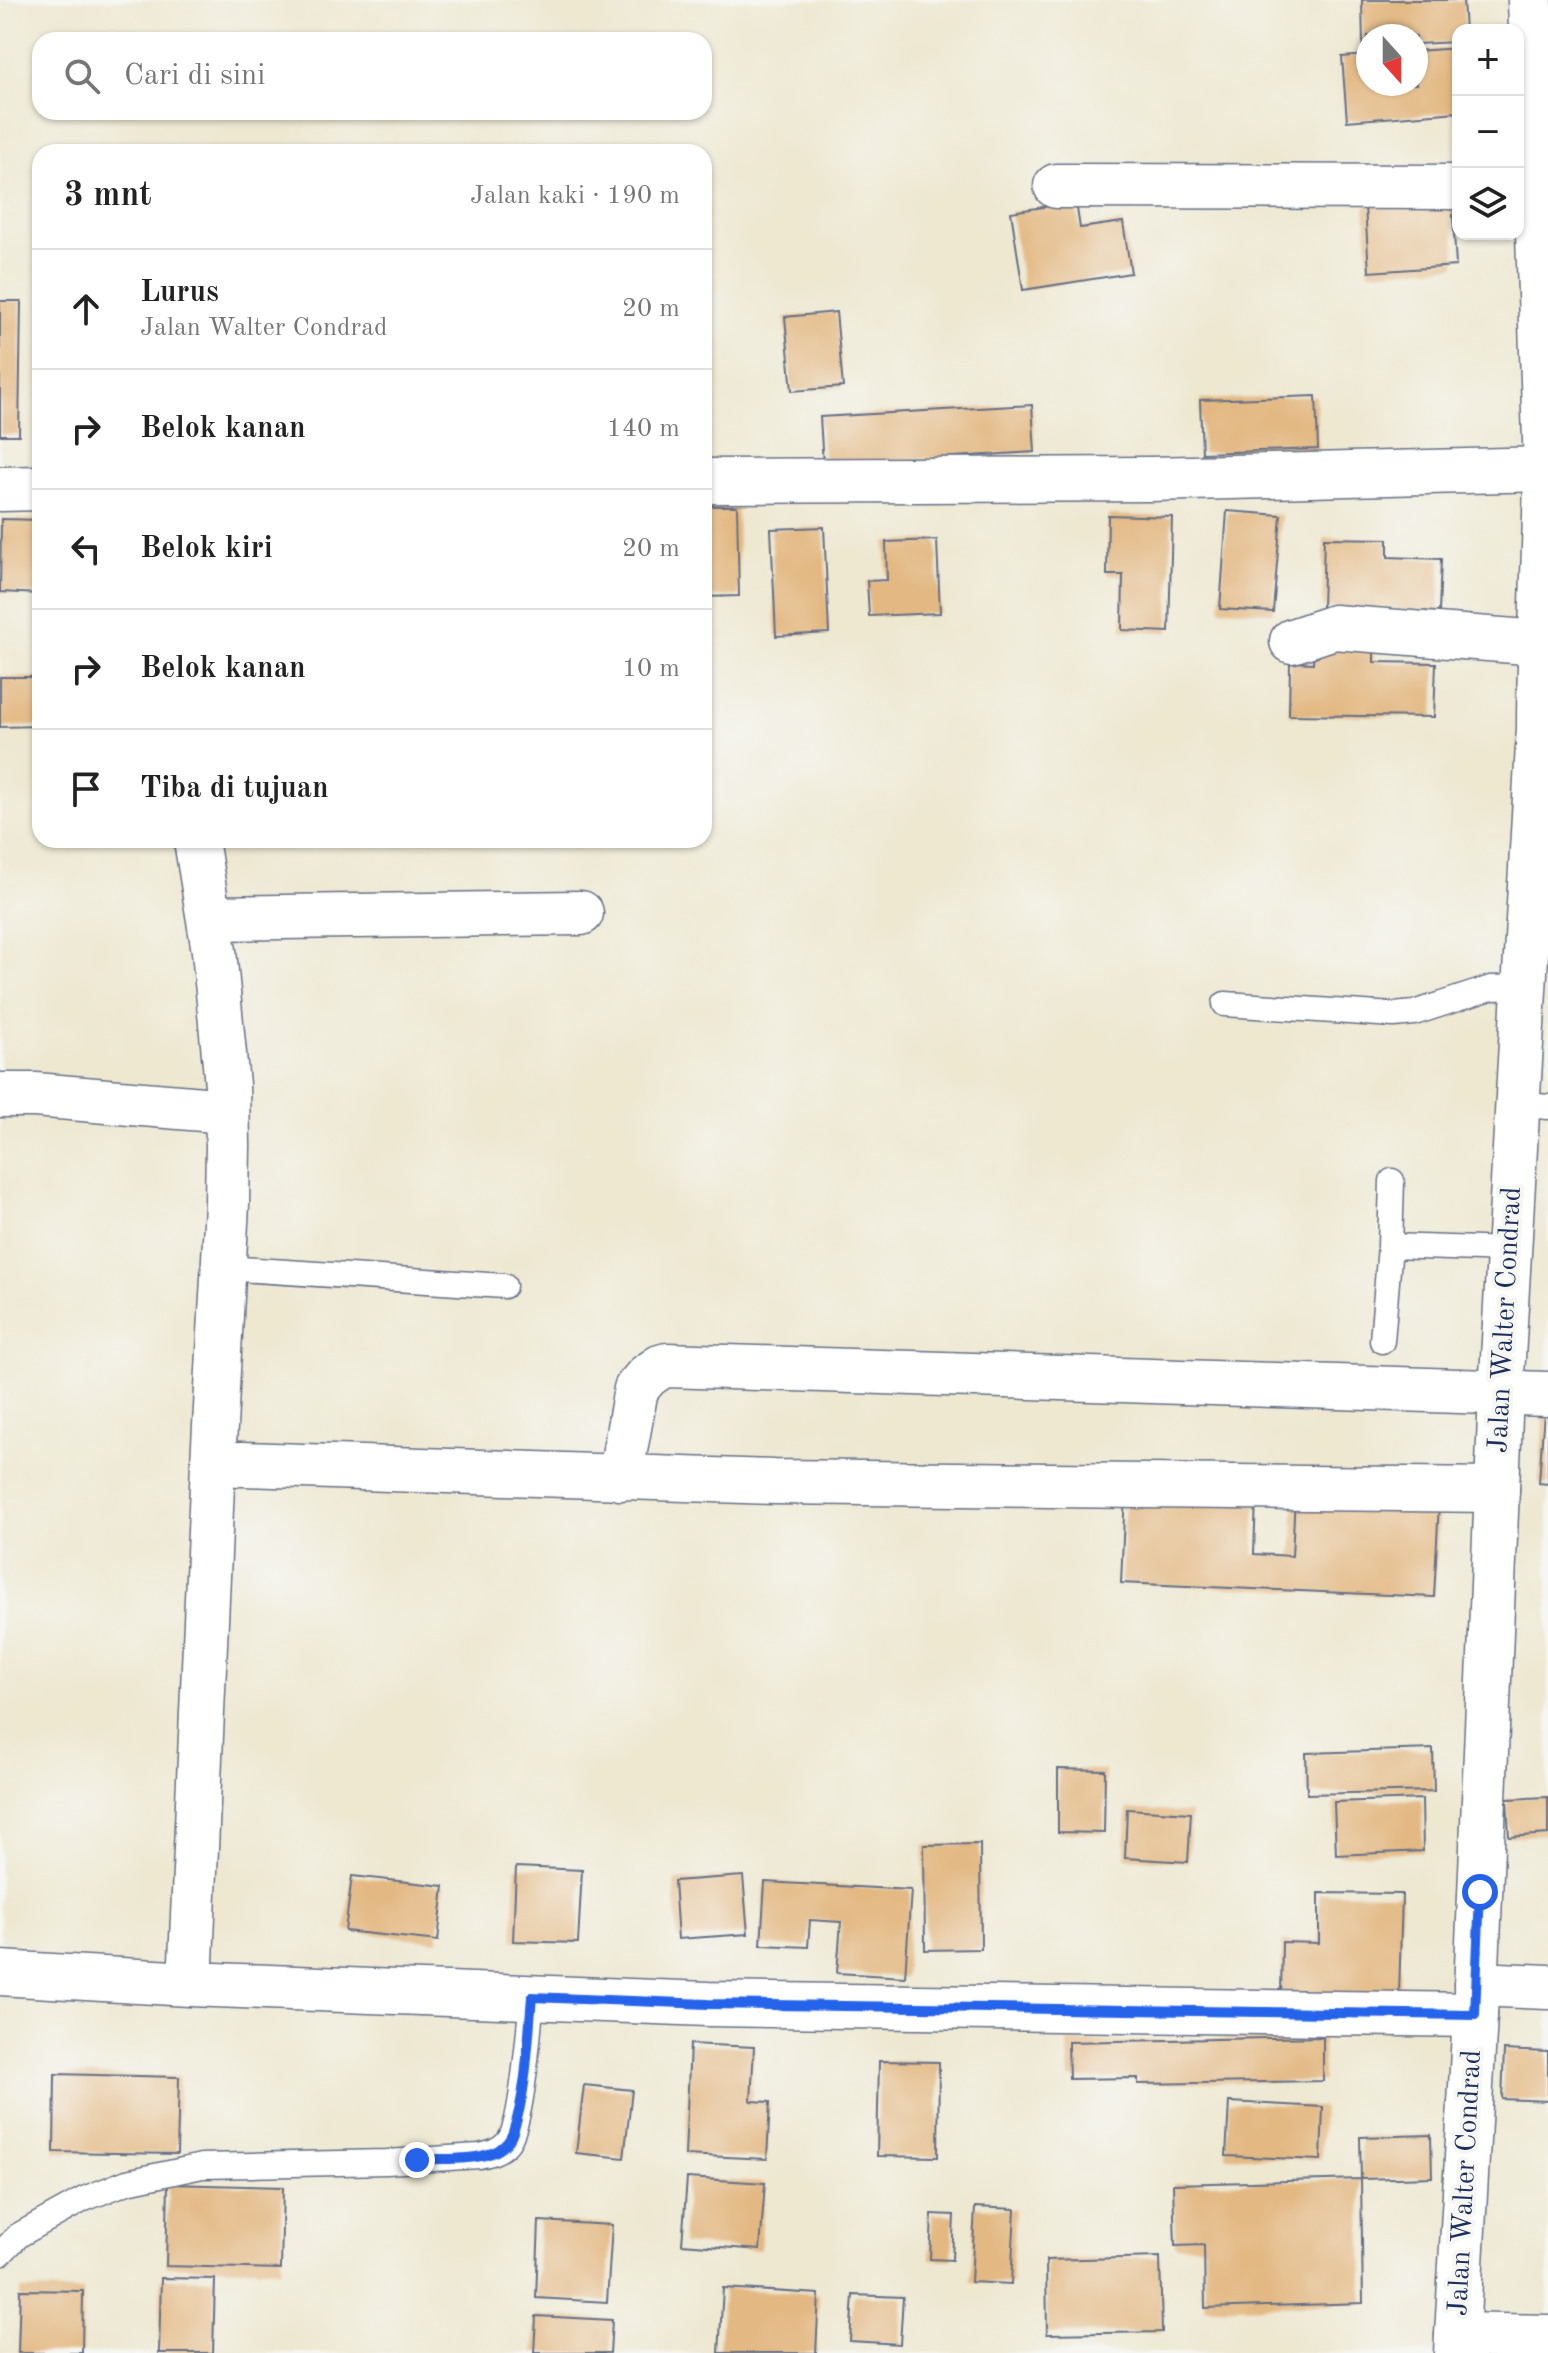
<!DOCTYPE html>
<html lang="id">
<meta charset="utf-8">
<style>
body{margin:0;font-family:"Old Standard TT",serif;background:#f6f6f6;color:#222}
.controls{position:absolute;right:24px;top:24px;display:grid;overflow:hidden;border-radius:16px;box-shadow:0 2px 6px #0004}
.controls button{width:72px;height:72px;display:grid;place-items:center;padding:0;border:0;border-bottom:2px solid #e0e0e0;background:#fff;color:#222;font:40px sans-serif}
.compass{position:absolute;left:1356px;top:24px;width:72px;height:72px;border-radius:50%;background:#fff;box-shadow:0 2px 6px #0004;rotate:159deg}
.stop{position:absolute;width:24px;height:24px;margin:-18px;border:6px solid #2563eb;border-radius:50%;background:#fff}
.stop.end{background:#2563eb;border-color:#fff;box-shadow:0 2px 8px #0008}
.list{margin:0;padding:0;list-style:none}
h2{display:flex;justify-content:space-between;align-items:center;height:104px;margin:0;padding:0 32px;font-size:34px}
h2 small{font-size:26px;font-weight:400;color:#767676}
.list li{display:grid;grid-template-columns:52px 1fr auto;gap:24px;align-items:center;box-sizing:border-box;height:120px;padding:0 32px;border-top:2px solid #e0e0e0}
.list b{display:block;font-size:30px;white-space:nowrap}
.list p{margin:0;font-size:26px;white-space:nowrap;color:#767676}
.list em{font-size:26px;font-style:normal;color:#767676}
.icon{flex:none;width:44px;height:44px;fill:none;stroke:currentColor;stroke-width:2;stroke-linecap:round;stroke-linejoin:round}
.map{position:relative;flex:none;width:1548px;height:2353px;overflow:hidden}
.search{position:absolute;background:#fff;box-shadow:0 2px 6px #0004;left:32px;top:32px;width:680px;height:88px;display:flex;align-items:center;gap:20px;box-sizing:border-box;padding:0 28px;border-radius:24px;color:#767676;font-size:30px}
.panel{position:absolute;background:#fff;box-shadow:0 2px 6px #0004;left:32px;top:144px;width:680px;height:704px;border-radius:24px}
.map>svg:first-child{display:block}
.building{fill:#e3b882}
.lines{fill:none;stroke-linecap:round;stroke-linejoin:round}
.service-casing{stroke:#657086;stroke-width:27}
.minor-casing{stroke:#657086;stroke-width:47}
.tertiary-casing{stroke:#657086;stroke-width:47}
.service{stroke:#fff;stroke-width:24}
.minor{stroke:#fff;stroke-width:44}
.tertiary{stroke:#fff;stroke-width:44}
.route{stroke:#2563eb;stroke-width:10}
.labels{text-anchor:middle;dominant-baseline:central;stroke-width:8;stroke-linejoin:round;paint-order:stroke}
.street-label{font-size:28px;fill:#1b2f5e;stroke:#f6f6f2}
</style>
<div class="map">
<svg width="1548" height="2353" viewBox="0 0 1548 2353">
<rect width="100%" height="100%" fill="#f6f6f2"/>
<filter id="ink" filterUnits="userSpaceOnUse"><feTurbulence type="fractalNoise" baseFrequency=".0125" numOctaves="2"/><feDisplacementMap in="SourceGraphic" scale="16" xChannelSelector="R" yChannelSelector="G"/><feConvolveMatrix kernelMatrix="1 2 1 2 8 2 1 2 1" color-interpolation-filters="sRGB"/></filter>
<filter id="wash" filterUnits="userSpaceOnUse"><feTurbulence type="fractalNoise" baseFrequency=".006" numOctaves="4" result="noise"/><feDisplacementMap in="SourceGraphic" scale="32" xChannelSelector="R" yChannelSelector="G"/><feGaussianBlur stdDeviation="1.8" result="paint"/><feColorMatrix in="noise" values="0 0 0 0 0 0 0 0 0 0 0 0 0 0 0 0 0 1.4 0 .05"/><feComposite in="paint" operator="in"/></filter>
<g filter="url(#wash)">
<rect width="100%" height="100%" fill="#eee8d1"/>
<g id="blocks">
<path class="building" d="M1362,0h101l2,30h-7v12l-42,2v-8h-48v10h-5z
M1458,48v64l-111,9 -5,-64 26,-2v29h48v-33z
M1452,199l4,67 -87,6 -4,-66z
M1076,202l4,26 43,-6 8,51 -108,17 -12,-78z
M0,301h21l-2,134h-19z
M836,312l7,75 -51,4 -7,-74z
M1316,396l2,53 -116,4 -2,-53z
M1032,405l3,47 -212,13 -3,-48z
M704,506h33l2,90 -35,1z
M1227,511l54,4 -8,97 -53,-3z
M1108,515l64,2 -3,115 -47,-2 1,-55h-16z
M1,519l39,1v74l-40,-2z
M824,527l5,106 -53,3 -5,-107z
M1324,538l64,1v18l53,2 -2,53 -117,-4z
M937,540l3,73 -71,3 -2,-35 20,-1 -1,-38z
M1314,646l60,2v14l62,1 -2,54 -145,-2 1,-53 23,1z
M0,677h40v49l-40,1z
M1544,1410h4v74l-9,-1z
M1125,1493l131,5 -2,56 38,2 3,-60 144,7 -5,94 -313,-14z
M1433,1749l1,42 -127,3 -1,-41z
M1058,1769l47,1 -1,63 -46,-1z
M1548,1797v37l-39,3 -2,-38z
M1422,1799l1,52 -87,4 -2,-53z
M1127,1809l64,4 -3,49 -63,-4z
M980,1844l1,105 -56,1 -1,-105z
M516,1867l66,3 -4,73 -65,-2z
M352,1876l92,10 -6,55 -93,-10z
M743,1876l5,58 -70,5 -4,-58z
M765,1882l146,8 -6,87 -68,-4 4,-51 -31,-2 -2,27 -47,-2z
M1319,1893l83,1 -3,101 -118,-1 1,-52 37,1z
M1323,2037v44l-185,3v-6l-69,1 -1,-37z
M690,2044l64,3 -3,54 19,1 -3,57 -82,-4z
M1504,2050l44,2v49l-46,-2z
M879,2061l60,1 -1,95 -61,-1z
M55,2074l124,3 -2,77 -123,-2z
M584,2085l48,5 -8,68 -48,-5z
M1229,2102l94,5 -2,53 -95,-4z
M1431,2135l1,42 -71,2 -1,-42z
M687,2178l78,5 -5,67 -78,-6z
M1361,2179l2,124 -158,5 -1,-63 -29,1 -2,-62z
M168,2184l115,3 -2,82 -115,-3z
M975,2207l40,2 -4,75 -40,-2z
M932,2214l22,1 -2,45 -22,-1z
M539,2221l73,4 -5,77 -71,-4z
M1160,2257l2,75 -115,2 -1,-74z
M161,2278l54,1 -2,74h-54z
M723,2288l96,6 -3,59h-97z
M20,2290l63,1 -1,62h-64z
M853,2295l50,2 -3,47 -50,-3z
M536,2316l76,4 -2,33h-76z"/>
</g>
</g>
<g filter="url(#ink)">
<use href="#blocks" fill-opacity="0" stroke="#657086" stroke-width="2"/>
<g class="lines">
<defs>
<path id="service" d="M1225,1004l169,11 20,-2 77,-25 33,-1
M1517,1104l31,3
M1390,1246l119,4
M224,1268l280,18
M1382,1341l8,-95 2,-65
M0,2254l19,-19 65,-36 43,-17 75,-16 185,-4 92,-6c10,-2 20,-4 28,-13 16,-17 22,-118 25,-146"/>
<path id="minor" d="M1056,186l402,1
M704,481l446,-2 396,-10
M0,489l40,-1
M1292,641l42,-14 205,16
M209,918l372,-5
M0,1095h35l192,16
M213,1463l561,19 723,8
M620,1478l16,-89 11,-13 13,-9 7,-2 881,29
M0,1973l190,11 518,20 767,11
M190,1984l23,-521 14,-259 1,-58 -1,-61 -13,-134 -18,-111
M1476,1984l72,3
M1457,2335l91,2"/>
<path id="tertiary" d="M1456,2353l19,-338 26,-622 38,-665c0,-86 6,-172 7,-259l-16,-469"/>
</defs>
<use href="#service" class="service-casing"/>
<use href="#minor" class="minor-casing"/>
<use href="#tertiary" class="tertiary-casing"/>
<use href="#service" class="service"/>
<use href="#minor" class="minor"/>
<use href="#tertiary" class="tertiary"/>
</g>
</g>
<g class="lines" filter="url(#ink)">
<path class="route" d="M417,2160c24,-2 53,1 75,-7 9,-3 18,-11 21,-21 14,-40 15,-92 19,-135l176,7 767,11 5,-123"/>
</g>
<g class="labels">
<g class="street-label">
<text transform="translate(1506 1320) rotate(-87)">Jalan Walter Condrad</text>
<text transform="translate(1466 2183) rotate(-87)">Jalan Walter Condrad</text>
</g>
</g>
</svg>
<div class="controls">
<button>+</button>
<button>−</button>
<button><svg class="icon" aria-label="layers" viewBox="0 0 24 24"><path d="M12 4l9 5-9 5-9-5zM3 14l9 5 9-5"/></svg></button>
</div>
<svg class="compass" viewBox="-18 -18 36 36"><path d="M0-13l5 13h-10z" fill="#e53935"/><path d="M0 13l5-13h-10z" fill="#767676"/></svg>
<div class="stop" style="left:1480px;top:1892px"></div>
<div class="stop end" style="left:417px;top:2160px"></div>
<div class="search"><svg class="icon" aria-label="search" viewBox="0 0 24 24"><circle cx="10" cy="10" r="6"/><path d="M15 15l6 6"/></svg>Cari di sini</div>
<section class="panel">
<h2>3 mnt<small>Jalan kaki · 190 m</small></h2>
<ul class="list">
<li><svg class="icon" aria-label="ahead" viewBox="0 0 24 24"><path d="M12 20V5M6 11l6-6 6 6"/></svg><div><b>Lurus</b><p>Jalan Walter Condrad</p></div><em>20 m</em></li>
<li><svg class="icon" aria-label="right" viewBox="0 0 24 24"><path d="M7 20v-9h11M14 6l5 5-5 5"/></svg><div><b>Belok kanan</b></div><em>140 m</em></li>
<li><svg class="icon" aria-label="left" viewBox="0 0 24 24"><path d="M17 20v-9H6M10 6l-5 5 5 5"/></svg><div><b>Belok kiri</b></div><em>20 m</em></li>
<li><svg class="icon" aria-label="right" viewBox="0 0 24 24"><path d="M7 20v-9h11M14 6l5 5-5 5"/></svg><div><b>Belok kanan</b></div><em>10 m</em></li>
<li><svg class="icon" aria-label="arrive" viewBox="0 0 24 24"><path d="M6 21V4h12l-3 4 3 4H6"/></svg><div><b>Tiba di tujuan</b></div></li>
</ul>
</section>
</div>
